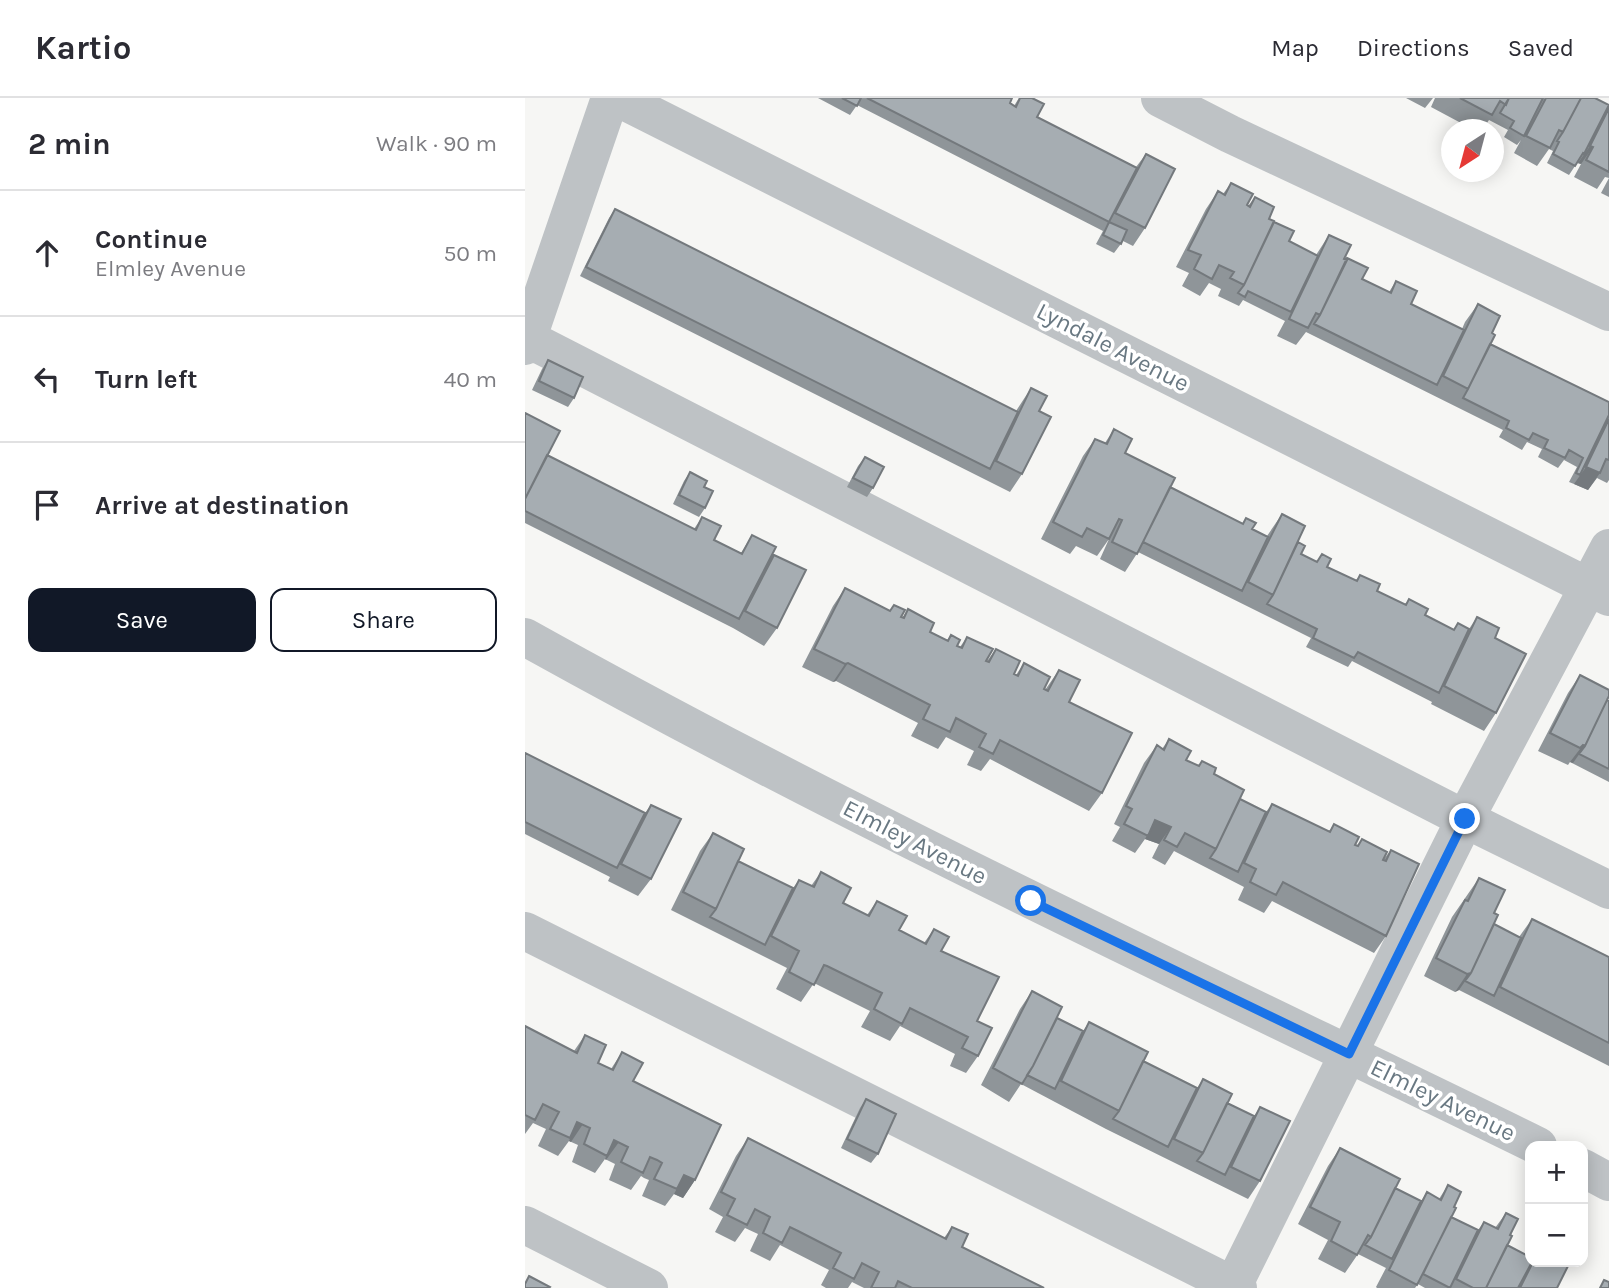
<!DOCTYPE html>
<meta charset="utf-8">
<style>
body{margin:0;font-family:Karla,sans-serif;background:#f7f7f7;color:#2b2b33}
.controls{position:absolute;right:21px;bottom:21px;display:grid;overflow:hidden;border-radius:14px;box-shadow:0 4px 18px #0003}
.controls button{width:63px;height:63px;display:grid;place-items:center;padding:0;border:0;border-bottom:2px solid #e1e1e2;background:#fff;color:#2b2b33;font:35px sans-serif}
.compass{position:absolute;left:916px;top:21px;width:63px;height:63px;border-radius:50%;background:#fff;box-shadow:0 4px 18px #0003;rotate:216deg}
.stop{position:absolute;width:21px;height:21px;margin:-16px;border:5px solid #1a73e8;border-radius:50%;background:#fff}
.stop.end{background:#1a73e8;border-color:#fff;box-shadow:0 2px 7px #0008}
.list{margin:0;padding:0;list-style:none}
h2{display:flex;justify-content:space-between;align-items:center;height:91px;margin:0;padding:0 28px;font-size:30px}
h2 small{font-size:23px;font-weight:400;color:#7c7c81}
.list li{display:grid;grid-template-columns:46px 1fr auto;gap:21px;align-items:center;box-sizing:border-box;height:126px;padding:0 28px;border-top:2px solid #e1e1e2}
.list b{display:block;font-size:26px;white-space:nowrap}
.list p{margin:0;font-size:23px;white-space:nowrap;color:#7c7c81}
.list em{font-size:23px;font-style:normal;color:#7c7c81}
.actions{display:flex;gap:14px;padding:21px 28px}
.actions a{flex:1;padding:16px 0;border:2px solid #111827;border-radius:14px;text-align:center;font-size:24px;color:#111827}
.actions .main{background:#111827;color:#fff}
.icon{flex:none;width:38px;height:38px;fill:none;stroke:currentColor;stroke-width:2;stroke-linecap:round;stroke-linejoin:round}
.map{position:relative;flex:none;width:1084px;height:1190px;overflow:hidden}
header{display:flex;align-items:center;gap:42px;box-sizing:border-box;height:98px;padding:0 35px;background:#fff;border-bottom:2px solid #e1e1e2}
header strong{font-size:33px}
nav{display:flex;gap:38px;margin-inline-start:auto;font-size:24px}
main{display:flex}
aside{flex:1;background:#fff}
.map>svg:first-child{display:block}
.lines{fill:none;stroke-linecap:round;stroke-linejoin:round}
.minor{stroke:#bec2c5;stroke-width:38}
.wall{fill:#8f9599}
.shaded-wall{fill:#74797d}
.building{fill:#a6adb2;stroke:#74797d;stroke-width:2}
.route{stroke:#1a73e8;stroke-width:9}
.labels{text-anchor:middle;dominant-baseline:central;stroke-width:7;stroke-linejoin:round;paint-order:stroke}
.street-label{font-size:24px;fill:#697882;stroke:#fff}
</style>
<header>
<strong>Kartio</strong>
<nav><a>Map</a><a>Directions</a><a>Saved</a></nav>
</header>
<main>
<aside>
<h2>2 min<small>Walk · 90 m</small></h2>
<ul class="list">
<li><svg class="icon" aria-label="ahead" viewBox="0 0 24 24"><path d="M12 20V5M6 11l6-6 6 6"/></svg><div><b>Continue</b><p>Elmley Avenue</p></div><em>50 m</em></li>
<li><svg class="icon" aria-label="left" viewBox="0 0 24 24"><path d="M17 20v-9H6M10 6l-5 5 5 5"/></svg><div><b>Turn left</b></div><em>40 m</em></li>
<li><svg class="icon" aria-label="arrive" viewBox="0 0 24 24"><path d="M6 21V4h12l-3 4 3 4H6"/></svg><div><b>Arrive at destination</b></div></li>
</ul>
<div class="actions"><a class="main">Save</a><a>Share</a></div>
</aside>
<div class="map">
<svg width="1084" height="1190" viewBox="0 0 1084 1190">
<rect width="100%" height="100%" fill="#f6f6f4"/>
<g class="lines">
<path class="minor" d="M93,0l991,499
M635,0l70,36 379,178
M3,241l937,480 144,71
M0,248l85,-248
M0,539c330,184 673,343 1013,509
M0,833l713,357
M1058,1070l26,14
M0,1127l124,63
M707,1190l233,-469 144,-271"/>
</g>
<path class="wall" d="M293,0h194l-2,5 4,3 5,-8h13l5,19 99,50 10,-13 -1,74 -12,18 -10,-5 -9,12 -18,-9 7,-13 -246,-126 -7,10z
M881,0h27l-8,10z
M910,0h160l14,7v92l-8,-4 8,-15 -4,-1 -8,12 -23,-12 7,-13 -4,-1 -8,12 -22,-12 6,-12 -4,-2 -12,17 -23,-13 7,-13 -4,5 -13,-8 4,-7 -19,-10 -7,10h-8l-43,-23z
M706,85l17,23 7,-9 14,22 20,22 27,14 13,-20 15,24 18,20 27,13 7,-11 15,23 51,25 3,-7 13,-18 14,29 -2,11 119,58v78l-2,3 -10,-5 -9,12 -14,-6 -5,-2 8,-15 -13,-7 -6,8 -20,-11 4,-8 -15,-7 -5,8 -23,-13 4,-7 -197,-98 -10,13 -19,-9 8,-15 -42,-21 -4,6 -21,-10 3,-7 -12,-6 -9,13 -18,-10 7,-13 -13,-6 30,-58 12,-18 5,3z
M90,111l401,202 15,-23 8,23 -17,63 -12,18 -430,-216 29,-58z
M23,262l26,38 -6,9 -36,-17 10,-21z
M0,315l22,42 147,74 8,-12 12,23 27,13 11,-18 16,29 6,-9 3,73 -13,18 -31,-18 -208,-105z
M589,331l11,24 45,34 72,37 4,-6 6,11 15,7 15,-22 16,28 3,12 55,27 4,-6 17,16 28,14 4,-6 16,16 28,15 5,-7 11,6 8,-12 18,21 1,75 -12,18 -53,-27 1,-2 -80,-41 -4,6 -42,-20 5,-9 -173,-86 -13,20 -25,-13 9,-20 -12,17 -21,-10 -6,8 -29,-15 42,-83 12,-17 10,4z
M340,359l8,31 -6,9 -20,-10 11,-21z
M165,374l14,15 1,21 -6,9 -26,-13 11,-23z
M320,490l45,23 4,-6 8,13 6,-9 22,23 17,8 4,-5 6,11 3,1 7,-10 20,24 9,-12 18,25 2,1 8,-12 21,27 14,-20 10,32 33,91 -13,18 -99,-52 -9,12 -14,-6 7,-14 -28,-14 -8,12 -27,-13 7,-13 -82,-42 -3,1 -31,-15 31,-61z
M1055,577l29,26v81l-39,-20 -2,3 -30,-14 30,-58z
M644,641l17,21 12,6 4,-5 12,13 26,25 26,13 6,-8 57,28 5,-8 21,21 2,1 5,-7 21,21 8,-10 -5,86 -12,17 -102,-52 -8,12 -26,-13 6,-13 -70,-36 -9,14 -13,-7 7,-14 -14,-5 -10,14 -23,-12 8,-14 -6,-3 30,-61 13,-18 5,4z
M0,655l120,60 6,-8v74l-13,17 -30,-15 2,-4 -85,-43z
M188,735l25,28 55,27 6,-8 12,6 10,-14 22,31 24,12 10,-14 22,29 25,13 10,-14 7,22 36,70 1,35 -12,17 -16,-7 5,-12 -55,-28 -10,15 -29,-14 9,-16 -56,-28 -13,19 -25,-13 11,-21 -116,-58 29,-59z
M954,780l15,35v11l25,13 13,-18 77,38v109l-150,-76 -4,2 -31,-16 28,-59z
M507,893l25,27 26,13 6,-9 54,39 54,27 6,-9 24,24 27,13 6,-9v74l-12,18 -142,-70 -85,-45 -12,18 -28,-17 39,-76z
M0,928l49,25 11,-16 13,28 13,6 11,-17 11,29 62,99 -12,18 -9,-4 -9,12 -23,-10 7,-16 -5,-2 -3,-2 -10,14 -22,-10 6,-16 -10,-5 -10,14 -23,-11 6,-17 -9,-4 -11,15 -20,-10 8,-17 -13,-6 -8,11z
M341,1001l12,55 -7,9 -30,-15 19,-40z
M223,1040l196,100 8,-11 10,20 82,41h-180l-12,-6 -4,6h-22l-5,-3 8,-15 -49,-25 -10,16 -20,-10 8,-17 -13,-6 -10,14 -20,-10 8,-15 -14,-8 27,-53z
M815,1050l55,40 26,13 6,-9 12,7 9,-14 6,22 -3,10 27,13 6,-8 11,6 11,-15 4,22 -3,10 23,17h39l-12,26h-132l-7,-4 -3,4h-38l-1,-1 11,-21 -1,2 -28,-14 -13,19 -27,-14 10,-19 -30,-16 30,-58z"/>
<path class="shaded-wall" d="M1065,48l3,1 -12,17 -3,-1z
M1061,369l14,6 -12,17 -14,-6z
M323,565l-12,18 -3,1 12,-18z
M1058,647l2,1 -12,17 -3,-1z
M630,722l16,7 -12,17 -14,-5z
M946,875l-12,17 -4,2 12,-18z
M52,1024l6,2 -12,18 -2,-1z
M89,1042l5,2 -13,18 -1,-1z
M159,1077l11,5 -12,18 -9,-4z"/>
<path class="building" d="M317,0h19l-4,8z
M342,0h145l-2,5 6,4 4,-9h12l12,6 -7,13 100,51 -28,54z
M935,0h49l-3,7 -6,-4 -8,14z
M984,0h34l-19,38 -14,-8 4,-7 -14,-8z
M1021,0h35l-18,34 -4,-2 -9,18 -24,-12z
M1056,0h14l14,7 -25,49 -1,-1 -8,13 -22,-12 6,-12 -2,-1 6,-9z
M1084,10v64l-23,-12 7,-13 -3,-1z
M621,56l29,15 -30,59 -30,-15z
M706,85l22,11 -6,11 3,2 5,-10 19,10 -5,12 5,2 -30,64 -14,-7 4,-6 -15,-7 -7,14 -18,-10 7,-14 -13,-5 30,-59 7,4z
M90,111l403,203 -28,57 -404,-202z
M584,124l18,8 -6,14 -18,-9z
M749,124l20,9 -5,10 29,15 -27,56 -43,-21 -3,6 -7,-4 6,-8z
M804,137l22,10 -7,14 3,1 -27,55 -4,-2 -8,15 -19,-9z
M822,160l21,10 -6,11 29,14 5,-12 21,10 -6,13 53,26 -27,55 -123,-61 6,-9z
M953,206l22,12 -8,17 3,2 -27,54 -25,-13z
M965,246l119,58v13l-29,60 -4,-2 7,-15 -14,-8 -4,8 -21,-10 4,-8 -15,-7 -4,7 -23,-12 3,-7 -46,-23 5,-9z
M23,262l35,17 -9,21 -35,-17z
M506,290l16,8 -8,15 12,6 -29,57 -26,-13z
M0,315l35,18 -35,68z
M1084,321v41l-3,-1 -6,14 -14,-6z
M589,331l18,10 -7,14 50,25 -38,76 -25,-12 10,-22 -3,-1 -10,20 -22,-11 -5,9 -29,-15 42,-83 12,5z
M22,357l149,75 6,-13 19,9 -7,14 28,14 10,-19 24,12 -37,72 -214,-108v-12z
M340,359l19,10 -11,21 -20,-10z
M165,374l17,9 -3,6 9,4 -8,17 -26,-13z
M645,389l73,37 3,-6 10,5 -4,6 16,8 -26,54 -99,-49z
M757,416l23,12 -32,69 -25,-13z
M773,444l7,4 -4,8 16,8 5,-8 9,5 -4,8 30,14 3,-6 20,9 -3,7 29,14 3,-6 19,10 -3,6 29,15 4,-7 11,6 -30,64 -81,-41 -4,6 -41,-20 4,-9 -50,-25 6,-9z
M249,457l32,15 -29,58 -32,-17z
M320,490l45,23 4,-6 11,5 -4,7 3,1 4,-9 26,14 -4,9 18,9 3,-6 9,5 -3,6 5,2 5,-11 26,12 -7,12 3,1 7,-13 24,12 -6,13 4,2 6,-13 26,14 -6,12 4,2 11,-21 21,10 -11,22 63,31 -30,60 -102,-53 -7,14 -14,-7 7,-13 -30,-16 -6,14 -27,-13 7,-14 -82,-42 -3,1 -31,-15z
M952,519l22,11 -4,10 31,16 -30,59 -52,-27z
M1055,577l29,15v6l-24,50 -2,-1 -3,3 -30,-15z
M1082,602l2,1v68l-30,-15 6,-8z
M644,641l22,12 -5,9 2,1 11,5 3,-5 14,7 -2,6 30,16 -28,59 -31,-16 -8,14 -13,-7 7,-13 -16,-7 -7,16 -24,-12 8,-15 -6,-3 31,-61 7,5z
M0,655l120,60 -28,55 -92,-46z
M715,701l26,13 -28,60 -28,-14 6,-9z
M747,706l58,28 4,-8 25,13 -4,8 3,1 4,-7 25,13 -4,8 3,1 5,-11 28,14 -33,72 -103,-54 -7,13 -26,-13 6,-13 -12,-6z
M126,707l30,14 -30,60 -30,-15z
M188,735l31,16 -28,60 -33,-17z
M213,763l55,27 -28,57 -55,-28 6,-8z
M296,774l30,16 -8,15 26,13 8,-15 30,15 -8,14 27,14 8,-15 15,8 -8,14 58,26 -22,44 15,7 -14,28 -16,-8 6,-11 -58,-29 -8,16 -28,-15 8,-16 -55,-27 -3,-1 -10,20 -25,-13 10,-21 -28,-15 28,-56 15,7z
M954,780l26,12 -11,23 4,2 -27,58 -4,1 -31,-16 29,-58 3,1z
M1007,821l77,38v86l-109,-56z
M969,826l27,14 -27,58 -29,-15 6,-8z
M507,893l30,16 -29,59 -11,18 -29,-16z
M532,920l26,13 -28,58 -28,-14 6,-9z
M564,924l59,30 -29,59 -58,-30z
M0,928l52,27 8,-18 21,10 -8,18 15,7 9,-18 21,11 -10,18 88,44 -26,55 -11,-5 -7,14 -23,-10 8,-16 -5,-3 -7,-3 -7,16 -22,-11 7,-15 -14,-7 -7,16 -23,-12 6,-16 -13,-6 -7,16 -20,-9 9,-17 -16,-8 -8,16 -10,-5z
M618,963l54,27 -29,59 -55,-28 6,-8z
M678,981l29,15 -29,59 -29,-14z
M341,1001l30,15 -18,40 -31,-15z
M702,1005l27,13 -29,59 -28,-14 6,-8z
M735,1009l30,14 -30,60 -29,-14z
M223,1040l198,101 6,-12 16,7 -6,13 82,41h-132l-14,-7 -3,7h-24l8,-16 -17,-9 -8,16 -21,-11 8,-15 -43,-22 -8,-4 -8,16 -19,-10 7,-16 -15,-8 -8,16 -20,-10 8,-16 -14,-7z
M815,1050l60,31 -29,58 -3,-2 -11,20 -26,-14 9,-19 -30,-15z
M923,1087l13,7 -7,15 2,1 -39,77 -28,-15 38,-78 14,8z
M870,1090l26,13 -29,58 -27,-14 6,-8z
M981,1115l12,6 -8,16 2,1 -26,52h-13l-17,-9 28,-57 14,7z
M926,1119l27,13 -28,58 -27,-14z
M982,1147l23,12v5h2l-14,26h-32z
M1008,1164h37l-13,26h-37z
M4,1178l21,11 -1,1h-24v-4z
M1079,1182l5,2v6h-9z"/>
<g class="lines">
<path class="route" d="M506,803l318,153 116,-235"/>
</g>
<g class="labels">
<g class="street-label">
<text transform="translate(588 249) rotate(27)">Lyndale Avenue</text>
<text transform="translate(390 744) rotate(27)">Elmley Avenue</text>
<text transform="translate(918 1002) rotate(26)">Elmley Avenue</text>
</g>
</g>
</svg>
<div class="controls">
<button>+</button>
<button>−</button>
</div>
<svg class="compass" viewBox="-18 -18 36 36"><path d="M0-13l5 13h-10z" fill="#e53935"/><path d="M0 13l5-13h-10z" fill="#7c7c81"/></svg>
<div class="stop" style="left:506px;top:803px"></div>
<div class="stop end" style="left:940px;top:721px"></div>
</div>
</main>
